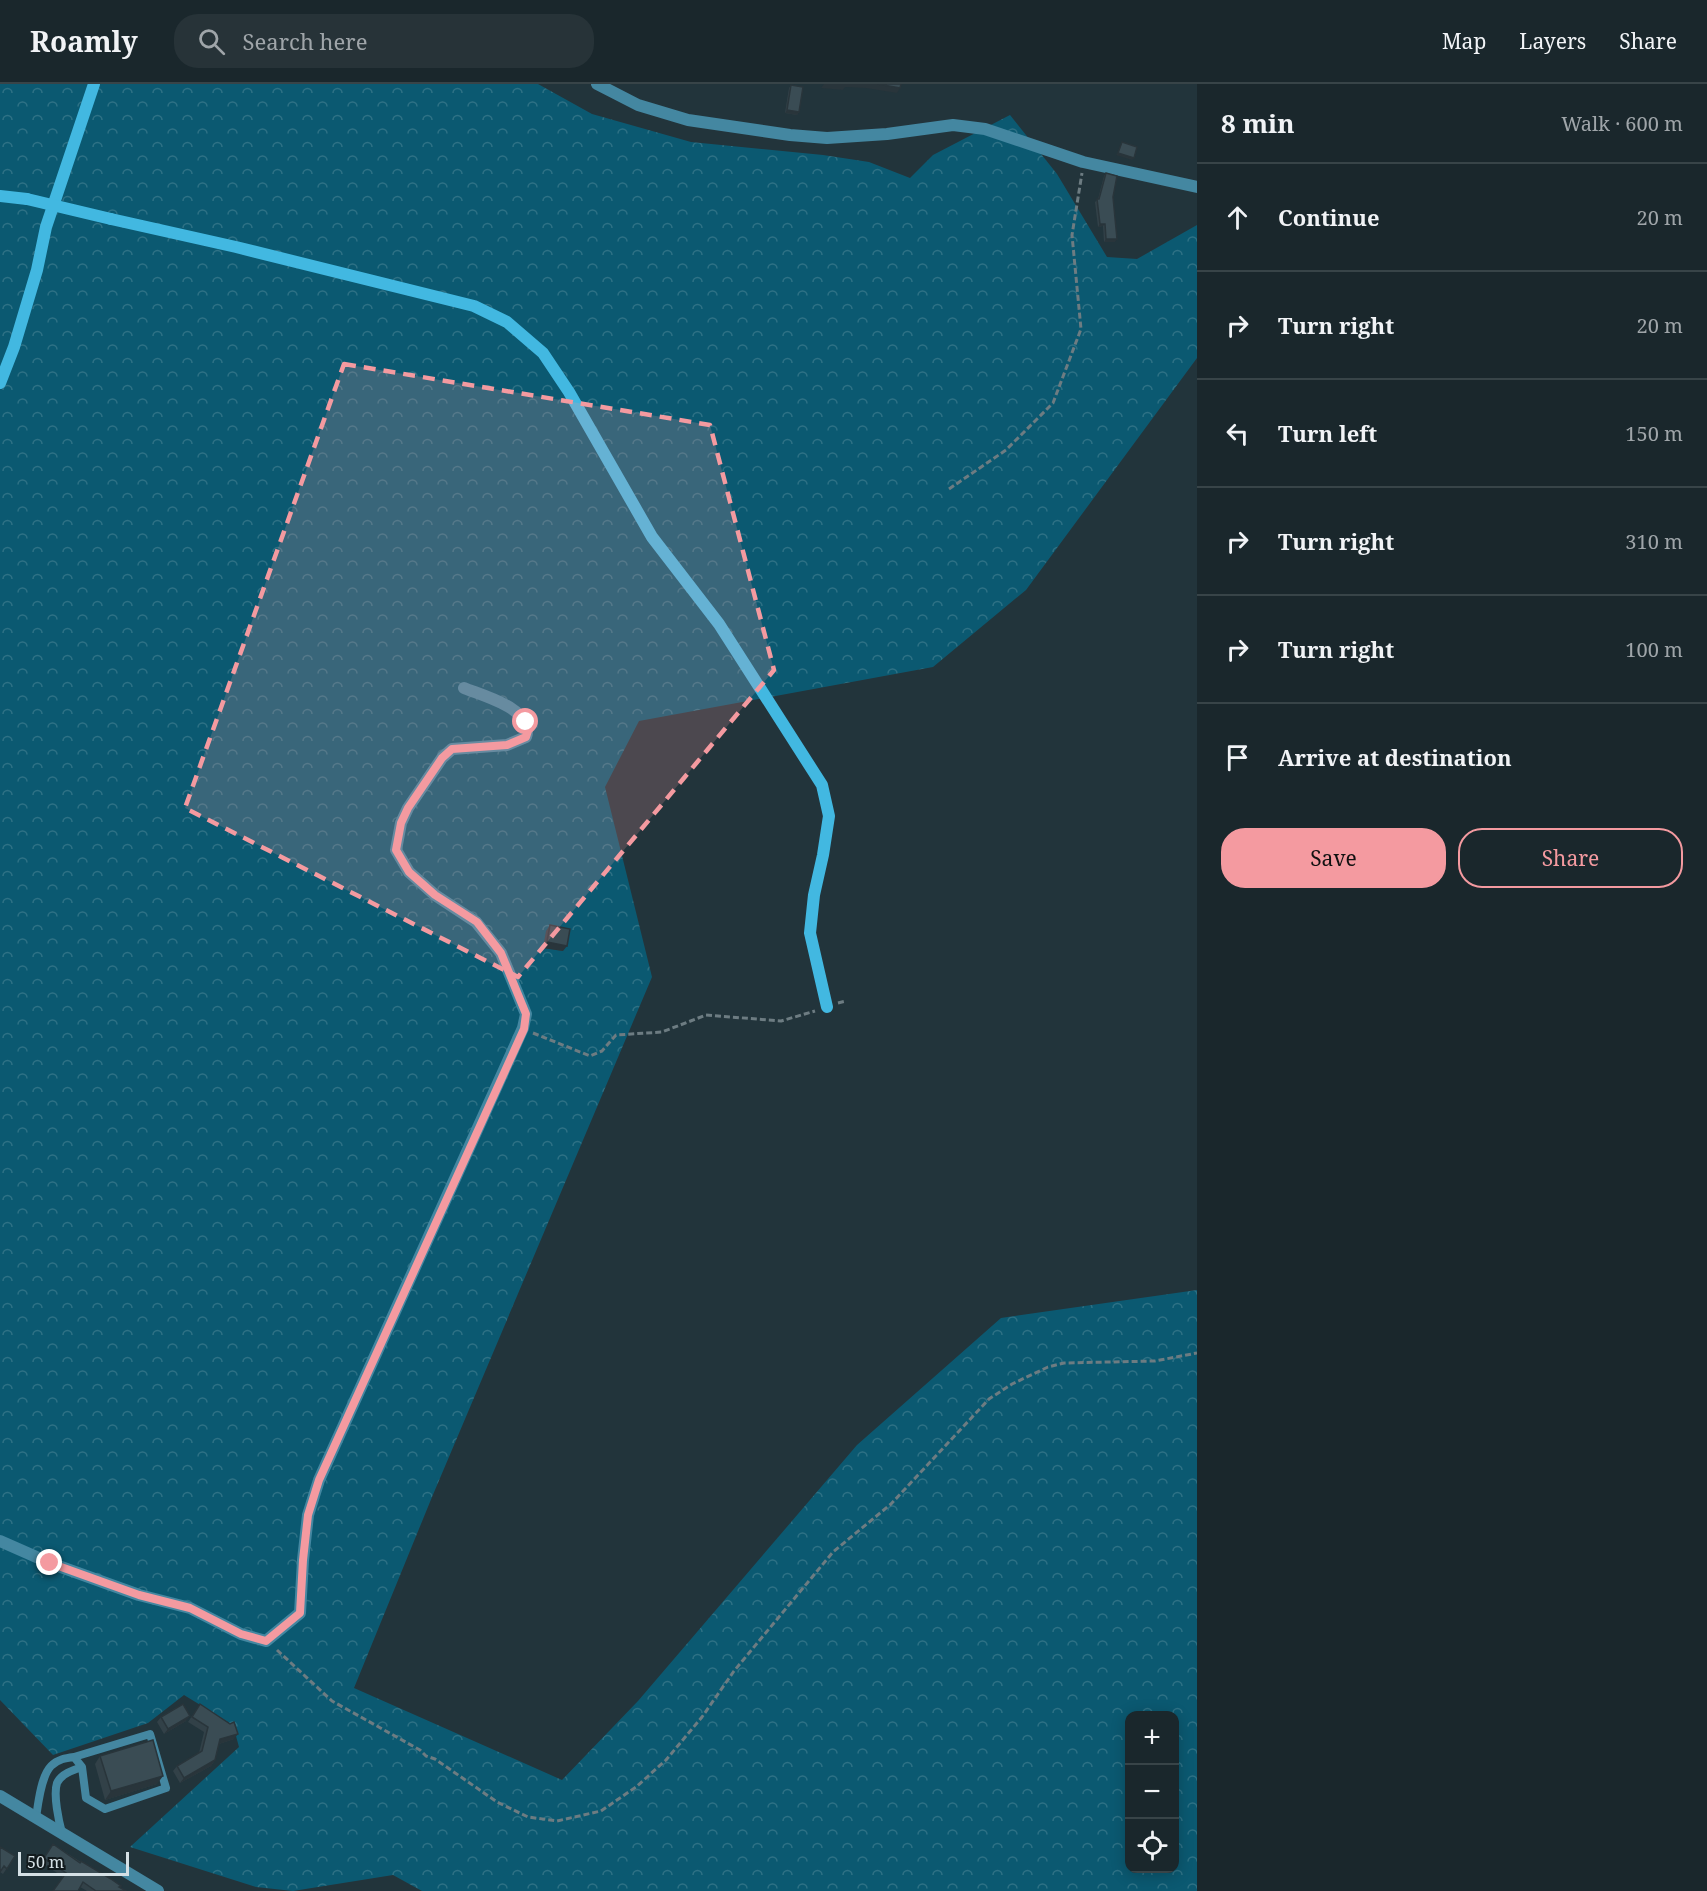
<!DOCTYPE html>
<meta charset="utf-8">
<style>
body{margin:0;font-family:"Noto Serif",serif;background:#273338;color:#f1f3f6}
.controls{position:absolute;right:18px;bottom:18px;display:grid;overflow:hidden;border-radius:12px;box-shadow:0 3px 15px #0003}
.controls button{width:54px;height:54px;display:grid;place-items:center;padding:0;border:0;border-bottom:2px solid #384448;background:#1a272c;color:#f1f3f6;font:30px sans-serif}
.scale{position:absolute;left:18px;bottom:15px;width:111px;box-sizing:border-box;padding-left:6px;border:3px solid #d5e0e5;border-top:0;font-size:16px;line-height:21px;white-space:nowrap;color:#d5e0e5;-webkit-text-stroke:4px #121a1d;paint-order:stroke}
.stop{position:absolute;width:18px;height:18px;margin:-14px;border:4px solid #f49aa0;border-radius:50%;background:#fff}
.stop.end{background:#f49aa0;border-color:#fff;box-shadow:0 2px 6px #0008}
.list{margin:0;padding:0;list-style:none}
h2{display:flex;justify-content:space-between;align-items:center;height:78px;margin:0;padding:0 24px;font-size:26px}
h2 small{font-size:20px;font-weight:400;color:#9fa5a9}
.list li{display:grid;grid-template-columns:39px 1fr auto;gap:18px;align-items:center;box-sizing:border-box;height:108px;padding:0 24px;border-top:2px solid #384448}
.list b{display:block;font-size:22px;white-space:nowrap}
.list em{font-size:20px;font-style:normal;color:#9fa5a9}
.actions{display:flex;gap:12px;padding:18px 24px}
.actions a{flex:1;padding:14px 0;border:2px solid #f49aa0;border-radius:24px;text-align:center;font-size:21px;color:#f49aa0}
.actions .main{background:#f49aa0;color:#111}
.icon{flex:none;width:33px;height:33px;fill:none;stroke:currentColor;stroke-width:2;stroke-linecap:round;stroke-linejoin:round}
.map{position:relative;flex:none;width:1197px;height:1807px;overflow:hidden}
header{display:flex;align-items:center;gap:36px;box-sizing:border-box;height:84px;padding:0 30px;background:#1a272c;border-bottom:2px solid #384448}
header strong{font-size:28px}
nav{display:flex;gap:33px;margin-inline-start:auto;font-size:21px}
.search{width:420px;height:54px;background:#273338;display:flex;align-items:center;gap:15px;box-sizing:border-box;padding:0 21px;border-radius:24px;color:#9fa5a9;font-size:22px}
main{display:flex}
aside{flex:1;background:#1a272c}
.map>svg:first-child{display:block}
.forest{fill:url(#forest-crowns);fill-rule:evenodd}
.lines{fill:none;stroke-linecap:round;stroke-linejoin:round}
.path{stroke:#6d7c82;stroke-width:3;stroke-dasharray:6 3;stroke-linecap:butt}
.lane{stroke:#4487a1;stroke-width:8}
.street{stroke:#4487a1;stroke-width:12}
.secondary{stroke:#42b8e1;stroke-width:12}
.secondary-bridge{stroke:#42b8e1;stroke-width:12}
.wall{fill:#324148}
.shaded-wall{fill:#29353b}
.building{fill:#3a4c54;stroke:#29353b;stroke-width:1.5}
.route{stroke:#f49aa0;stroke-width:8}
.marked{fill:#f49aa0;fill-opacity:0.2;stroke:#f49aa0;stroke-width:4.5;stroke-dasharray:12 8;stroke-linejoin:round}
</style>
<header>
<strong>Roamly</strong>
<div class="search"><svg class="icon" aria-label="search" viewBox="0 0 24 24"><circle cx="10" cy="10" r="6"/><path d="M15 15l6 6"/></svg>Search here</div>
<nav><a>Map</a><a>Layers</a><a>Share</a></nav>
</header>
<main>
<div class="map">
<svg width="1197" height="1807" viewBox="0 0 1197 1807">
<defs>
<pattern id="forest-crowns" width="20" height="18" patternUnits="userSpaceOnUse" patternTransform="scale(1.5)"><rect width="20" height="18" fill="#0b5971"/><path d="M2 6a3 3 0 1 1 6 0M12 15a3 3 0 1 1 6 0" fill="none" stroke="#2e7185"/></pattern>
</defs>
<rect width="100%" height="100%" fill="#22343b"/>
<path class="forest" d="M0,0h538l54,30 99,28 132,13 46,7 41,16 23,-23 77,-40 47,59 50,83 30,2 60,-34v133l-171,232 -93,77 -294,54 -34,66 47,190 -220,520 -78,191 208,92 76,-79 219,-256 144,-127 196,-28v601h-775l-29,-16 -100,16 -37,-4 -126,-40 109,-100 -6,-22 -49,-30 -36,28 -95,32 -53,-55zM1130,1632h44v152h-44z"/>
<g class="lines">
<path class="path" d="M949,405l57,-39 47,-47 28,-74 -9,-94 10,-62
M838,919l8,-2
M533,949l57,23 12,-5 14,-16 46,-3 44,-17 75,6 34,-10
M277,1566l55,51 88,49 6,6 9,3 62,43 31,15 29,4 44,-10 35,-24 30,-27 36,-43 32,-46 99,-119 58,-48 98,-105 23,-15 36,-17 16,-4 91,-2 42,-8"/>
<path class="lane" d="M150,1650l16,54 -61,21 -19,-11 -4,-31 -8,-10z
M36,1734c2,-14 5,-42 15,-52 7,-7 15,-8 23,-9
M62,1749c-3,-11 -9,-38 -5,-50 4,-9 16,-13 25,-16"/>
<path class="street" d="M597,0l41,21 50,15 102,15 37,3 60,-4 66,-9 32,4 98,33 114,25
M0,1457l50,22 89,32 51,13 51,26 25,7 34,-28 3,-53 5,-45 11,-35 204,-452 3,-14 -25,-61 -25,-31 -41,-27 -26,-23 -13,-22 5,-27 7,-15 34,-50 10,-9 55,-4 19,-8c9,-28 -43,-41 -62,-49
M0,1712l158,95"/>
<path class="secondary" d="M0,112l27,3
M111,135l125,28 238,59 33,16 36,31 26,39 83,145 67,87 103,161 7,31 -6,39 -9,40 -4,38 17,74
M0,299l14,-36 23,-77 9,-43 48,-143"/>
<path class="secondary-bridge" d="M27,115l84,20"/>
</g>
<path class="wall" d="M791,1l8,27 -2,3 -12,-2 4,-25z
M1106,89l7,24 2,45h-11l-1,-16 -5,1 -3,-25 3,-3 6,-23z
M550,841l13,26 -20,-3 3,-17z
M200,1620l34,35 -15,5 -4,16 -4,6 -31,17 -7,-12 4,-5 22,-13 5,-21 -16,-10z
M161,1633l25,4 -22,13 -7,-12z
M100,1672l57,28 -52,16 -10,-36z
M53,1760l66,43 7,4h-39l-24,-14 -22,-15z
M0,1763l15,9 -12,18 -3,-2z"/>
<path class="shaded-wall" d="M824,0h54l22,4 -3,5 -31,-5 -21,-1 -2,3 -22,-2z
M787,26l12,2 -2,3 -12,-2z
M1118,69l16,5 -2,2 -16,-5z
M1100,140h5l-2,2 -5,1z
M1106,155h11l-2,3h-11z
M547,858l20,4 -4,5 -20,-3z
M190,1632l-4,5 -22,13 4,-5z
M238,1650l-4,5 -18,6 4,-6z
M215,1676l-4,6 -31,17 4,-5z
M163,1692l-6,8 -52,16 6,-9z"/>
<path class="building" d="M878,0h23l-1,4z
M791,1l12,2 -4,25 -12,-2z
M1122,58l15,5 -3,11 -16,-5z
M1106,89l11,3 -4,21 4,42h-11l-1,-15h-5l-3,-25h2z
M550,841l20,4 -3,17 -20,-4z
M183,1620l7,12 -22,13 -7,-12z
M200,1620l30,20 4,-2 4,12 -18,5 -5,21 -31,18 -7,-12 25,-15 6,-24 -16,-10z
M153,1656l10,36 -52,15 -11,-35z
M53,1760l27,19 1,-2 30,18 10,7 -2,1 7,4h-30l-13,-9 -5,9h-25l13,-18 -22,-15z
M0,1763l15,9 -8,13 -3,-3 -4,6z"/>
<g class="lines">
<path class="route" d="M50,1479l89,32 51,13 51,26 25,7 34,-28 3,-53 5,-45 11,-35 205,-451 2,-15 -25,-61 -24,-31 -42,-27 -26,-23 -13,-22 5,-27 7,-15 34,-50 10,-9 55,-4 19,-8 2,-6 -2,-9"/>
</g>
<path class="marked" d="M344,280l366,61 64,245 -256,307 -333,-169z"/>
</svg>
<div class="controls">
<button>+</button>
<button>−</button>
<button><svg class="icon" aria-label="locate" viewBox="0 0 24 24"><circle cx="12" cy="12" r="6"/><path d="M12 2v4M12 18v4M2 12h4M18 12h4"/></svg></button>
</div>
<div class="scale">50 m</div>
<div class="stop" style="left:526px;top:638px"></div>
<div class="stop end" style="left:50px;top:1479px"></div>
</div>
<aside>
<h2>8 min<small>Walk · 600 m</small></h2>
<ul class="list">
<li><svg class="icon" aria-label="ahead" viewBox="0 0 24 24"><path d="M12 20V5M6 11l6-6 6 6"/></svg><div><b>Continue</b></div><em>20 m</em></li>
<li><svg class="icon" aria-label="right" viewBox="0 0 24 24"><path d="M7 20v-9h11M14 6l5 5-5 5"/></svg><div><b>Turn right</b></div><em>20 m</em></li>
<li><svg class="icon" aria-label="left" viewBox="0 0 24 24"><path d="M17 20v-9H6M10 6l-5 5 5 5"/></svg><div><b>Turn left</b></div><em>150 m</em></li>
<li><svg class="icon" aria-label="right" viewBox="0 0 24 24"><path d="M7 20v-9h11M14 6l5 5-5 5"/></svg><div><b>Turn right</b></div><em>310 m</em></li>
<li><svg class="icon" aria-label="right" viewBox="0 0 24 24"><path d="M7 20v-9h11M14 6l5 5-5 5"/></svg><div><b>Turn right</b></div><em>100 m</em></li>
<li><svg class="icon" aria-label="arrive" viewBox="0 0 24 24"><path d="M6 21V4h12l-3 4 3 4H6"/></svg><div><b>Arrive at destination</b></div></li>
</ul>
<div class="actions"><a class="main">Save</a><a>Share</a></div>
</aside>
</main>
